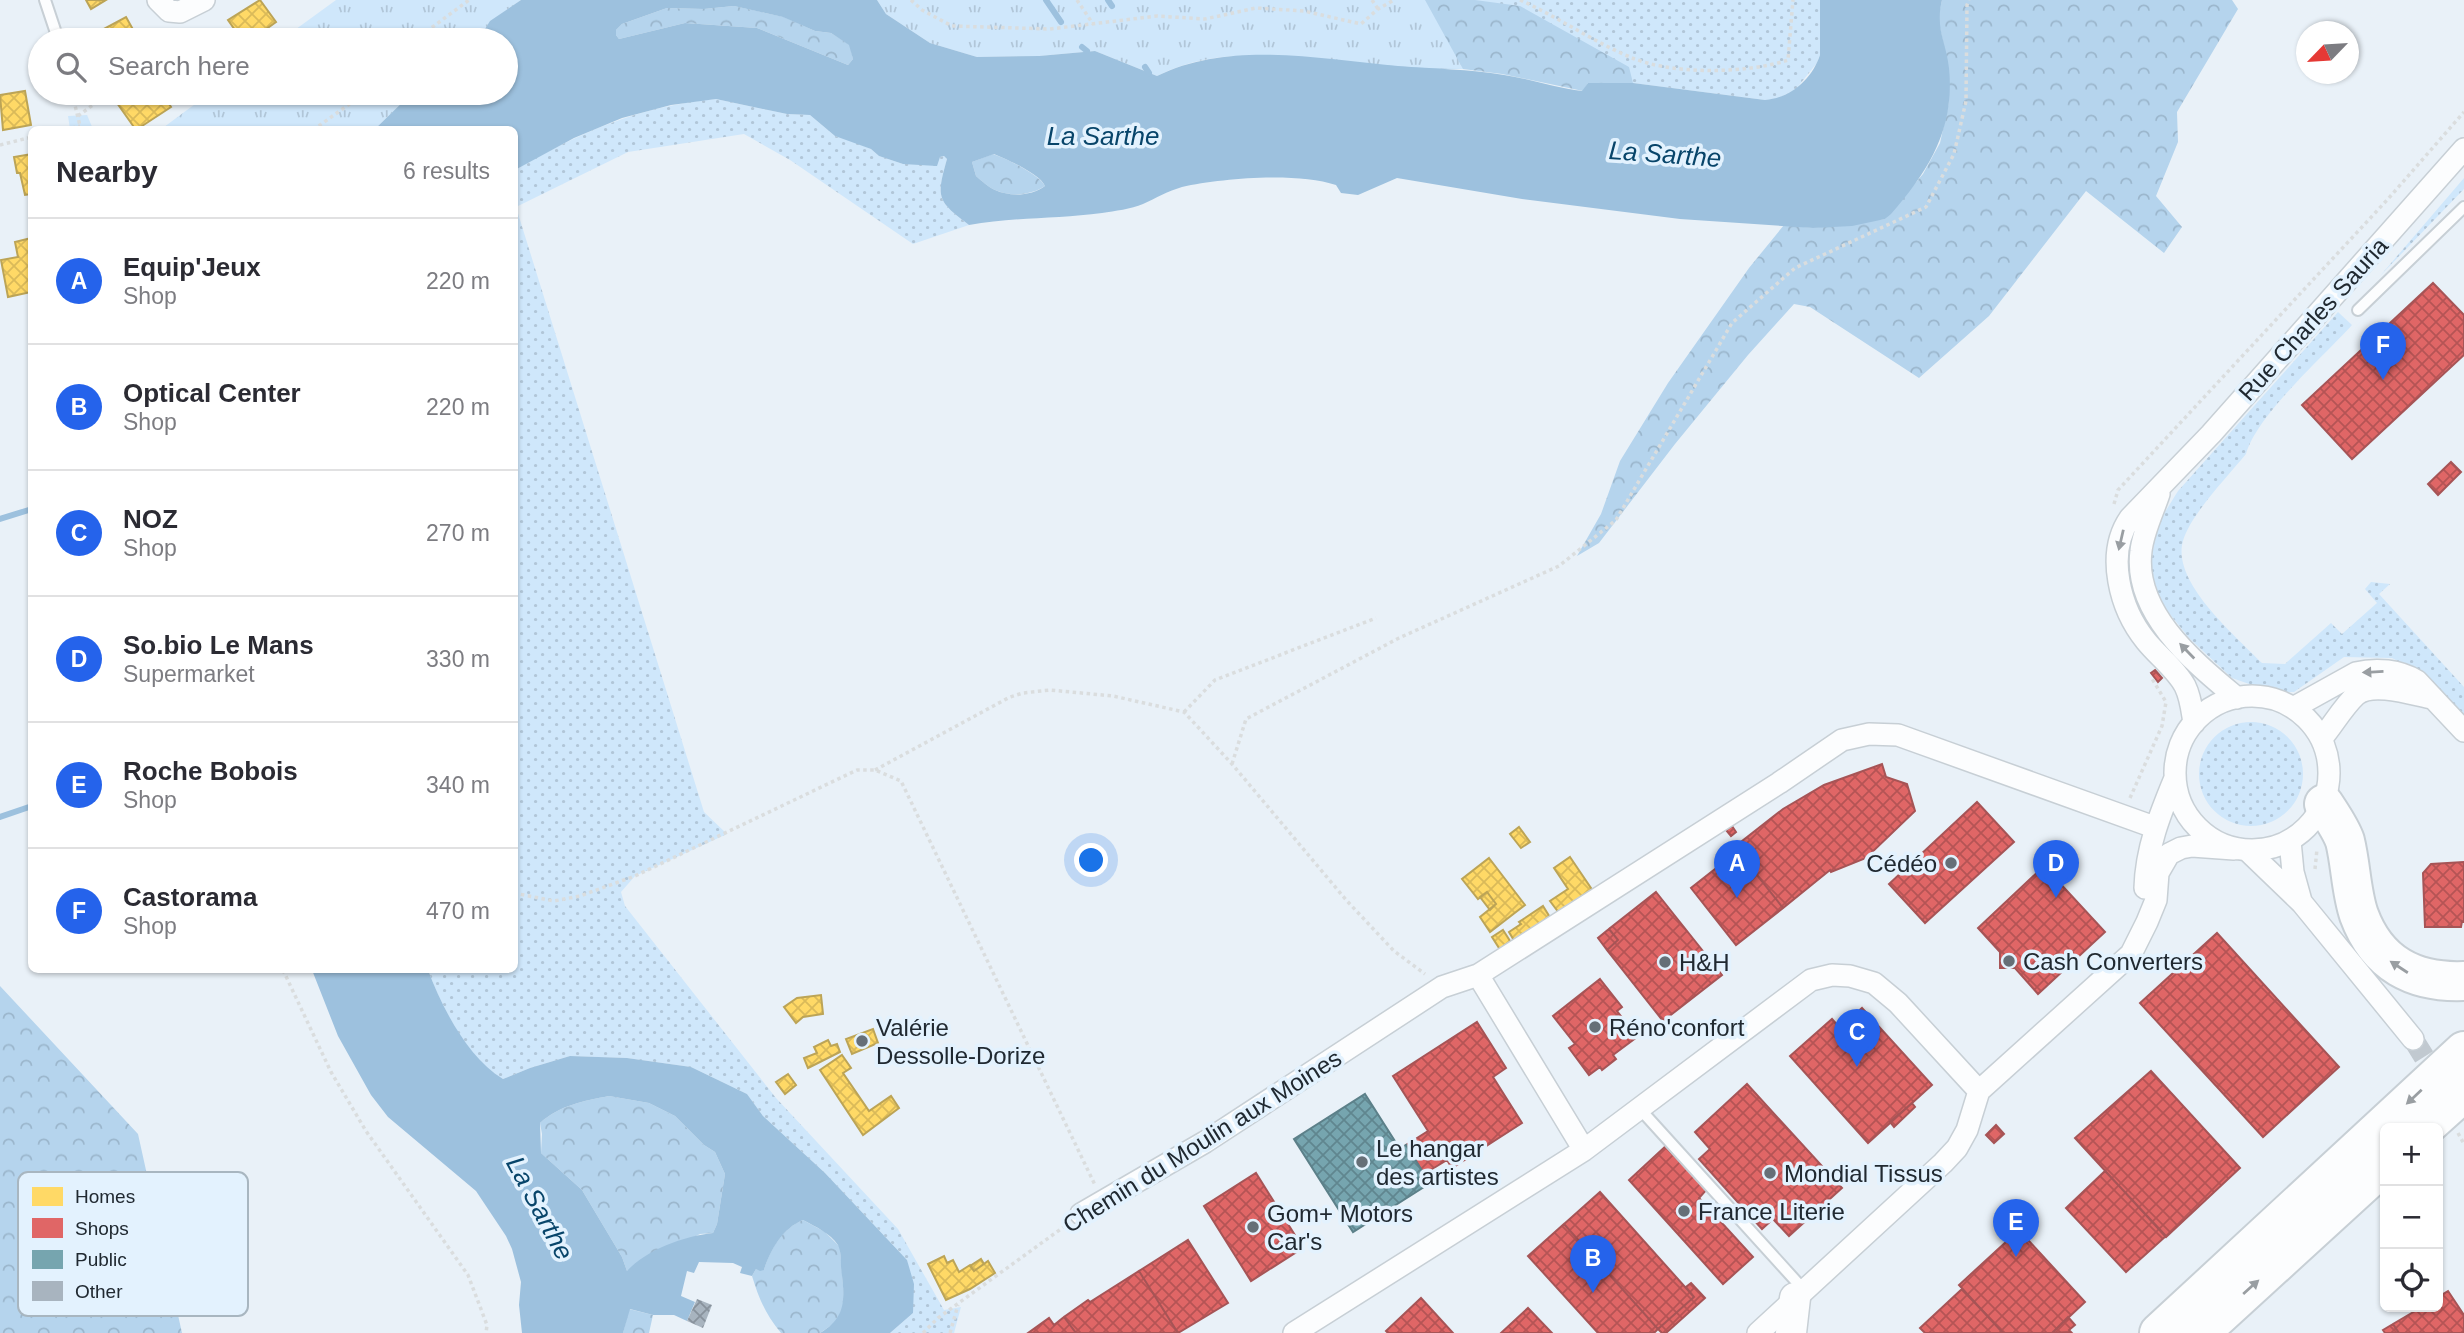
<!DOCTYPE html>
<meta charset="utf-8">
<style>
body{margin:0;font-family:Arial,sans-serif;background:#f7f7f7;color:#2b2b33}
.controls{position:absolute;right:21px;bottom:21px;display:grid;overflow:hidden;border-radius:10px;box-shadow:0 2px 5px #0004}
.controls button{width:63px;height:63px;display:grid;place-items:center;padding:0;border:0;border-bottom:2px solid #e1e1e2;background:#fff;color:#2b2b33;font:35px sans-serif}
.compass{position:absolute;left:2296px;top:21px;width:63px;height:63px;border-radius:50%;background:#fff;box-shadow:0 2px 5px #0004;rotate:245deg}
.you{position:absolute;left:1092px;top:861px;width:24px;height:24px;margin:-18px;border:5px solid #fff;border-radius:50%;background:#1a73e8;box-shadow:0 0 0 10px #1a73e833}
.badge{display:grid;place-items:center;width:46px;height:46px;border-radius:50%;background:#2563eb;color:#fff;font-size:23px;font-weight:700}
.pin{position:absolute;translate:-50% -58px;filter:drop-shadow(0 2px 4px #0008)}
.pin::after{content:'';position:absolute;top:37px;width:24px;height:21px;background:inherit;clip-path:polygon(0 0,100% 0,50% 100%)}
.list{margin:0;padding:0;list-style:none}
h2{display:flex;justify-content:space-between;align-items:center;height:91px;margin:0;padding:0 28px;font-size:30px}
h2 small{font-size:23px;font-weight:400;color:#7c7c81}
.list li{display:grid;grid-template-columns:46px 1fr auto;gap:21px;align-items:center;box-sizing:border-box;height:126px;padding:0 28px;border-top:2px solid #e1e1e2}
.list b{display:block;font-size:26px;white-space:nowrap}
.list p{margin:0;font-size:23px;white-space:nowrap;color:#7c7c81}
.list em{font-size:23px;font-style:normal;color:#7c7c81}
.icon{flex:none;width:38px;height:38px;fill:none;stroke:currentColor;stroke-width:2;stroke-linecap:round;stroke-linejoin:round}
.map{position:relative;flex:none;width:2464px;height:1333px;overflow:hidden}
.search{position:absolute;background:#fff;box-shadow:0 2px 5px #0004;left:28px;top:28px;width:490px;height:77px;display:flex;align-items:center;gap:18px;box-sizing:border-box;padding:0 24px;border-radius:38px;color:#7c7c81;font-size:26px}
.panel{position:absolute;background:#fff;box-shadow:0 2px 5px #0004;left:28px;top:126px;width:490px;height:847px;border-radius:10px}
.map>svg:first-child{display:block}
.grass{fill:url(#grass-dots)}
.forest{fill:url(#forest-crowns)}
.park{fill:url(#park-tufts)}
.water{fill:#9dc1de;fill-rule:evenodd}
.homes{fill:url(#homes-cross-hatch);stroke:#bca456;stroke-width:2}
.shops{fill:url(#shops-cross-hatch);stroke:#a65456;stroke-width:2}
.public{fill:url(#public-cross-hatch);stroke:#5c8089;stroke-width:2}
.lines{fill:none;stroke-linecap:round;stroke-linejoin:round}
.stream{stroke:#9dc1de;stroke-width:6}
.building{fill:url(#building-cross-hatch)}
.street-tunnel{stroke:#c1c9d0;stroke-width:21;stroke-dasharray:21 10;stroke-linecap:butt}
.lane-casing{stroke:#c7cfd5;stroke-width:14}
.street-casing{stroke:#c7cfd5;stroke-width:24}
.secondary-casing{stroke:#c7cfd5;stroke-width:33}
.highway-casing{stroke:#c7cfd5;stroke-width:42}
.path{stroke:#daddde;stroke-width:3.5;stroke-dasharray:3.5 3.5;stroke-linecap:butt}
.lane{stroke:#fcfdfe;stroke-width:10}
.street{stroke:#fcfdfe;stroke-width:21}
.secondary{stroke:#fcfdfe;stroke-width:30}
.highway{stroke:#fcfdfe;stroke-width:38}
.oneway{fill:#999ea2}
.poi-dot{fill:#666f77;stroke:#e3f2fe;stroke-width:2.5}
.labels{text-anchor:middle;dominant-baseline:central;stroke-width:7;stroke-linejoin:round;paint-order:stroke}
.street-label{font-size:24px;fill:#202931;stroke:#e3f2fe}
.poi-label{font-size:24px;fill:#202931;stroke:#e3f2fe;text-anchor:start}
.water-label{font-size:26px;font-style:italic;fill:#08456a;stroke:#e3f2fe}
.key{fill:#e3f2fe;stroke:#a8b6c0;stroke-width:2}
.key-label{font-size:19px;fill:#202931}
</style>
<div class="map">
<svg width="2464" height="1333" viewBox="0 0 2464 1333">
<defs>
<pattern id="grass-dots" width="8" height="8" patternUnits="userSpaceOnUse" patternTransform="scale(1.75)"><rect width="8" height="8" fill="#cfe7fb"/><path d="M2 2h.1M6 6h.1" fill="none" stroke="#b1c6d8" stroke-width="1.8" stroke-linecap="round"/></pattern>
<pattern id="forest-crowns" width="20" height="18" patternUnits="userSpaceOnUse" patternTransform="scale(1.75)"><rect width="20" height="18" fill="#b5d4ed"/><path d="M2 6a3 3 0 1 1 6 0M12 15a3 3 0 1 1 6 0" fill="none" stroke="#9bb6cc"/></pattern>
<pattern id="park-tufts" width="24" height="20" patternUnits="userSpaceOnUse" patternTransform="scale(1.75)"><rect width="24" height="20" fill="#cfe7fb"/><path d="M3 7l-1-3M5 7V3M7 7l1-3M15 17l-1-3M17 17v-4M19 17l1-3" fill="none" stroke="#b1c6d8"/></pattern>
<pattern id="homes-cross-hatch" width="8" height="8" patternUnits="userSpaceOnUse" patternTransform="scale(1.75)"><rect width="8" height="8" fill="#ffd966"/><path d="M0 0l8 8M0 8l8-8" fill="none" stroke="#daba59"/></pattern>
<pattern id="shops-cross-hatch" width="8" height="8" patternUnits="userSpaceOnUse" patternTransform="scale(1.75)"><rect width="8" height="8" fill="#e06666"/><path d="M0 0l8 8M0 8l8-8" fill="none" stroke="#b55455"/></pattern>
<pattern id="public-cross-hatch" width="8" height="8" patternUnits="userSpaceOnUse" patternTransform="scale(1.75)"><rect width="8" height="8" fill="#76a5af"/><path d="M0 0l8 8M0 8l8-8" fill="none" stroke="#60868f"/></pattern>
<pattern id="building-cross-hatch" width="8" height="8" patternUnits="userSpaceOnUse" patternTransform="scale(1.75)"><rect width="8" height="8" fill="#a8b4bf"/><path d="M0 0l8 8M0 8l8-8" fill="none" stroke="#88929c"/></pattern>
</defs>
<rect width="100%" height="100%" fill="#e9f1f8"/>
<path class="grass" d="M1425,0h395v55l-3,8 -21,26 -19,10 -12,1 -132,-17z
M716,99l71,15 23,1 25,21 15,4 21,9 8,7 24,8h14l27,-8 3,3c-11,39 -10,42 22,66l-56,19 -123,-84 -46,-26 -116,18 -112,55 188,605 23,22 -92,42 -14,16 4,14 151,192 122,131 46,81 17,-3 -7,26h-64l23,-20 -6,-53 -82,-87 -62,-57 -16,-22 -56,-27 -64,-9 -57,-2 -40,12 -27,11c-36,-21 -61,-72 -75,-109h86l1,-800c66,-38 124,-64 201,-71z
M2464,178v11l-84,87z
M2338,312l14,13c-29,32 -95,90 -106,129 -17,21 -56,61 -63,87 -12,41 53,95 79,122l23,1 46,-41 11,11 35,-31 -12,-14 6,-7 19,2 -11,10 85,93v28l-46,-43 -26,-14 -48,-1 -50,35h-22l-40,-14 -43,-40 -24,-30 -9,-19 -5,-22 3,-26 6,-21 18,-29z
M2199 774a52 52 0 1 1 104 0a52 52 0 1 1-104 0Z"/>
<path class="forest" d="M1422,0h53l45,6 109,61 4,16h-45l-5,8 -81,-17 -39,-5h-35l-188,-15z
M1942,0h290l6,9 -61,103 1,30 -22,54 26,31 -18,26 -78,-62 -97,125 -70,62 -109,-71 -16,-3 -46,51 -73,89 -76,99 -22,13 24,-42 19,-53 48,-78 81,-115 35,-43 29,3 72,-9 38,-45 17,-31 9,-41 -1,-36 -10,-48z
M734,6l50,11 31,14 16,2 19,12 3,14 -5,6 -91,-37 -72,-5 -66,16 -3,-4v-5l6,-6 45,-16 37,1z
M993,154c14,5 46,20 52,32 -13,9 -35,11 -50,4 -7,-3 -13,-9 -19,-14l-4,-14z
M0,986l138,148 44,199h-182z
M609,1096l40,7 26,13 29,29 11,7 10,22 -8,50 -4,9 -13,1 -73,37 -5,-14 -40,-67 -41,-37 1,-19 -2,-11c20,-18 44,-22 69,-27z
M803,1220l22,12 15,15 4,51 -1,9 -7,15 -16,11h-39c-15,-18 -22,-34 -29,-57l4,-7 8,1c6,-21 19,-42 39,-50z
M629,1309l24,6 -4,18h-26z"/>
<path class="park" d="M336,0h185l-30,21 -6,8 -15,11h-189z
M877,0h548l38,69c-46,0 -91,-5 -136,-9 -59,-5 -115,-12 -170,16l-62,-25 -56,5 -62,1 -47,-14 -44,-29z
M210,93h202l-37,36 -215,1z
M87,115l6,14h-23l-2,-13z"/>
<path class="water" d="M521,0h356l9,14 44,29 47,14 62,-1 56,-5 62,25c73,-36 162,-17 241,-10 36,3 71,3 106,9 27,4 52,13 78,16l6,-8h45l132,17c26,-2 47,-21 55,-45v-55h122c-7,29 4,41 7,68 6,61 -20,102 -58,146l-6,5 -33,7 -39,2 -133,-9 -158,-20 -125,-21 -39,17 -17,-2 -5,-8c-39,-13 -114,-7 -154,2 -14,4 -26,11 -39,17 -12,5 -28,7 -41,9 -44,6 -89,4 -133,12 -32,-24 -33,-27 -22,-66l-3,-3 -4,1 -3,9 -34,-2 -24,-8 -8,-7 -36,-13 -25,-21 -23,-1 -71,-15 -45,6 -49,13 -48,20 -59,32 -1,-40 -139,-1 37,-36h94v-53h-36l15,-11 5,-8zM734,6l49,11 32,14 16,2 18,12 4,14 -5,6 -91,-37 -72,-5 -66,16 -3,-4v-5l6,-6 45,-16 37,1zM994,154c12,5 46,20 51,32 -13,10 -35,11 -50,4 -7,-3 -13,-9 -19,-14l-4,-14z
M312,970h116c14,37 39,87 75,109l27,-11 40,-12 57,2 64,9 56,27 16,22 62,57 82,87 7,24 -1,29 -23,20h-70c29,-17 24,-38 21,-66 0,-7 0,-16 -3,-22 -8,-12 -22,-18 -35,-25 -20,8 -33,30 -39,50l-4,1 -4,-2 -4,7 -12,-3 2,-6 -9,-4 -34,-1 -5,11 -7,-2 -6,25 14,6 -8,19 -13,-6h-21l-23,-6 -7,24h-101l-3,-28 2,-23 -9,-33 -6,-13 -30,-45 -88,-74 -17,-22 -33,-59zM609,1096l40,7 26,13 29,29 11,7 10,22 -8,50 -4,9c-29,3 -67,17 -86,38l-5,-14 -40,-67 -41,-37 -1,-30c20,-18 44,-22 69,-27z"/>
<path class="homes" d="M86,0h20l-15,9z
M260,0l16,22 -25,18h-9l-14,-20z
M126,17l9,16 -11,6 1,1h-37l-1,-2z
M25,91l6,34 -28,5 -3,-35z
M131,93h11l7,9 13,-9 9,14 -35,23 -19,-27z
M32,154v40l-7,1 -5,-22h-3l-3,-16z
M31,238v54l-23,5 -7,-37 17,-3 -3,-15z
M1519,827l11,15 -9,6 -11,-14z
M1570,857l23,34 -34,22 -9,-12 18,-12 -14,-21z
M1489,858l36,47 -35,27 -10,-15 16,-13 -9,-12 -9,7 -16,-20z
M1487,892l9,12 -6,6 -10,-13z
M1543,906l8,13 -36,23 -6,-10 12,-8 -2,-2z
M1503,930l9,14 -11,7 -9,-14z
M821,995l2,19 -20,3 -7,6 -12,-16 13,-9z
M873,1029l5,14 -26,11 -6,-15z
M828,1040l3,6 6,-2 3,8 -32,16 -4,-10 13,-5 -3,-6z
M842,1055l9,13 -8,5 26,38 22,-15 8,12 -36,27 -43,-65z
M788,1074l8,11 -11,9 -9,-12z
M944,1256l3,7 6,-3 6,12 11,-7 4,6 14,-10 7,12 -25,16 -24,11 -18,-36z
M981,1259l3,5 -10,7 -4,-5z"/>
<path class="shops" d="M2433,283l31,32v40l-112,104 -50,-54z
M2451,462l10,10 -23,23 -10,-11z
M2155,670l7,8 -4,4 -7,-9z
M1882,764l4,13 21,7 8,27 -49,47 -35,14 -1,-2 -47,38 -45,-57 2,-2 -3,-4 46,-36 41,-24z
M1977,802l37,40 -89,81 -36,-39z
M1732,826l4,6 -5,4 -5,-6z
M1738,851l45,57 -47,37 -45,-57z
M2464,862v60l-2,-1 -1,6h-36l-2,-54 8,-9z
M2044,866l61,66 -67,62 -23,-26h-15v-16l-22,-24z
M1656,892l66,83 -59,46 -56,-71 11,-10 -9,-11z
M1609,929l9,11 -11,10 -9,-12z
M2217,933l122,134 -76,70 -123,-134z
M1600,979l22,28 -5,4 20,26 -24,18 3,4 -14,11 -2,-3 -11,8 -20,-27 6,-4 -22,-28z
M1862,1008l70,77 -64,58 -78,-87 42,-37 8,9z
M1477,1022l29,46 -13,9 29,46 -70,45 -5,-8 -23,14 -18,-29 22,-14 -35,-55z
M2151,1071l89,97 -74,69 -91,-99z
M1747,1084l95,104 -53,48 -16,-17 -11,10 -63,-70 11,-10 -15,-17z
M1912,1103l3,4 -21,20 -4,-5z
M1996,1125l8,9 -10,9 -8,-8z
M1667,1145l40,44 -8,9 54,59 -30,27 -94,-104z
M2105,1171l61,65 -40,36 -60,-64z
M1256,1173l47,75 -52,33 -47,-75z
M1600,1192l94,105 -36,32 -94,-105z
M1564,1224l94,105 -4,4h-56l-70,-77z
M2019,1230l66,72 -33,31h-49l-44,-48z
M1188,1240l40,63 -50,30 -39,-62z
M1139,1271l39,62h-102l-12,-16 24,-17 2,2z
M1691,1283l14,15 -39,35h-4l-4,-4 36,-32 -8,-10z
M1962,1289l41,44h-78l-5,-5z
M2448,1291l16,24v18h-65l-6,-9 29,-17h16v-10z
M1421,1298l32,35h-65l-2,-2z
M1528,1308l24,25h-51z
M1064,1317l12,16h-48l21,-15 5,7z
M2068,1317l7,8 -6,5 2,2 -19,1z
M2393,1324l6,9h-14l-2,-3z"/>
<path class="public" d="M1365,1094l35,55 6,-4 18,29 -6,4 6,9 -71,45 -59,-93z"/>
<g class="lines">
<path class="stream" d="M1046,0l15,22
M1108,0l4,6
M1082,47l5,4
M1145,67l4,6
M0,519l32,-10
M0,817l32,-11"/>
</g>
<path class="building" d="M697,1299l15,6 -9,23 -16,-7z"/>
<g class="lines">
<path class="street-tunnel" d="M2413,1039l28,45"/>
<defs>
<path id="lane" d="M45,0l12,36
M2358,310l106,-103
M1640,1109l164,181"/>
<path id="street" d="M158,0l11,11 11,1 24,-12
M2159,494c-6,18 -16,38 -18,57 -8,62 53,111 96,147
M2175 773a77 77 0 1 1 154 0a77 77 0 1 1-154 0Z
M2293,708l63,-35c20,-5 43,-3 61,8l47,50
M2194,723c-2,-12 -3,-25 -9,-37 -9,-17 -27,-30 -39,-45 -26,-32 -41,-87 -16,-123l81,-84 253,-285
M2322,738c11,-13 21,-31 34,-43 16,-14 56,-1 75,3
M2290,841l3,31 8,29
M2248,851l54,52 111,136
M2145,888c1,-39 15,-74 30,-110
M1478,975l106,175
M1081,1214l124,-72 237,-155 36,-12 301,-192 63,-43 27,-6 29,1 256,92
M1294,1333l290,-183 227,-170 21,-5 18,1 24,7 24,20 81,88
M1758,1333l185,-170 14,-15 10,-18 12,-39 152,-137 16,-32 9,-22 2,-27 11,-19 12,-6 11,-2 42,3"/>
<path id="secondary" d="M1791,1333l4,-35"/>
<path id="highway" d="M2324,804c7,11 17,25 21,37 6,24 6,51 14,74 18,49 55,68 105,66
M2424,1128l40,-36
M2159,1333l305,-282
M2200,1333l185,-169"/>
</defs>
<use href="#lane" class="lane-casing"/>
<use href="#street" class="street-casing"/>
<use href="#secondary" class="secondary-casing"/>
<use href="#highway" class="highway-casing"/>
<path class="path" d="M911,0l11,10 30,16 98,3 107,-13 48,3 51,-11 48,3 57,13 17,-15 16,-9
M1077,0l16,24
M1372,0l6,9
M1520,0c38,17 72,41 110,57 41,18 116,17 158,3l5,-60
M164,40l2,-11
M415,40l54,-40
M72,93l9,37
M78,116l31,-23
M65,130l15,-4
M313,130l52,-37
M0,145l32,-8
M2114,504l4,-14 270,-291 76,-87
M1184,712l31,-32 161,-62
M1232,764l14,-45 153,-81 160,-72 57,-46 116,-197 63,-55 131,-61 28,-53 12,-53 1,-96 2,-5
M875,770l135,-73 13,-4 27,-3 63,6 71,16 48,52 115,137 47,50 31,23
M2130,798l32,-72 4,-24 -15,-25
M2315,869l2,-20
M514,893l40,8 26,-5 55,-20 222,-106h18l26,11 194,404
M283,970l48,102 35,59 102,144 19,50 -1,8
M2458,1133l6,11
M923,1333l15,-15 127,-92
M950,1333l8,-28"/>
<use href="#lane" class="lane"/>
<use href="#street" class="street"/>
<use href="#secondary" class="secondary"/>
<use href="#highway" class="highway"/>
</g>
<defs><path id="oneway-solid" d="M-6-.8H1V-3.2L6.5 0L1 3.2V.8H-6Z" transform="scale(1.75)"/></defs>
<g class="oneway">
<use href="#oneway-solid" transform="translate(2121 540) rotate(103)"/>
<use href="#oneway-solid" transform="translate(2187 651) rotate(-134)"/>
<use href="#oneway-solid" transform="translate(2373 672) rotate(177)"/>
<use href="#oneway-solid" transform="translate(2399 967) rotate(-147)"/>
<use href="#oneway-solid" transform="translate(2414 1097) rotate(137)"/>
<use href="#oneway-solid" transform="translate(2251 1287) rotate(-42)"/>
</g>
<g class="poi-dot">
<circle cx="1951" cy="863" r="7"/>
<circle cx="2009" cy="961" r="7"/>
<circle cx="1665" cy="962" r="7"/>
<circle cx="1595" cy="1027" r="7"/>
<circle cx="862" cy="1041" r="7"/>
<circle cx="1362" cy="1162" r="7"/>
<circle cx="1770" cy="1173" r="7"/>
<circle cx="1684" cy="1211" r="7"/>
<circle cx="1253" cy="1227" r="7"/>
</g>
<g class="labels">
<g class="street-label">
<text transform="translate(2313 319) rotate(-48)">Rue Charles Sauria</text>
<text transform="translate(1202 1141) rotate(-32)">Chemin du Moulin aux Moines</text>
</g>
<g class="poi-label">
<text x="1937" y="863" text-anchor="end">Cédéo</text>
<text x="2023" y="961">Cash Converters</text>
<text x="1679" y="962">H&amp;H</text>
<text x="876" y="1027">Valérie<tspan x="876" dy="28">Dessolle-Dorize</tspan></text>
<text x="1609" y="1027">Réno'confort</text>
<text x="1376" y="1148">Le hangar<tspan x="1376" dy="28">des artistes</tspan></text>
<text x="1784" y="1173">Mondial Tissus</text>
<text x="1698" y="1211">France Literie</text>
<text x="1267" y="1213">Gom+ Motors<tspan x="1267" dy="28">Car's</tspan></text>
</g>
<g class="water-label">
<text x="1103" y="136">La Sarthe</text>
<text transform="translate(1665 154) rotate(4)">La Sarthe</text>
<text transform="translate(540 1208) rotate(62)">La Sarthe</text>
</g>
</g>
<rect x="18" y="1172" width="230" height="144" rx="10" class="key"/>
<rect x="32" y="1187" width="31" height="19" fill="#ffd966"/>
<rect x="32" y="1218" width="31" height="20" fill="#e06666"/>
<rect x="32" y="1250" width="31" height="19" fill="#76a5af"/>
<rect x="32" y="1281" width="31" height="20" fill="#a8b4bf"/>
<g class="key-label">
<text x="75" y="1203">Homes</text>
<text x="75" y="1235">Shops</text>
<text x="75" y="1266">Public</text>
<text x="75" y="1298">Other</text>
</g>
</svg>
<div class="controls">
<button>+</button>
<button>−</button>
<button><svg class="icon" aria-label="locate" viewBox="0 0 24 24"><circle cx="12" cy="12" r="6"/><path d="M12 2v4M12 18v4M2 12h4M18 12h4"/></svg></button>
</div>
<svg class="compass" viewBox="-18 -18 36 36"><path d="M0-13l5 13h-10z" fill="#e53935"/><path d="M0 13l5-13h-10z" fill="#7c7c81"/></svg>
<div class="you"></div>
<div class="pin badge" style="left:1737px;top:898px">A</div>
<div class="pin badge" style="left:1593px;top:1293px">B</div>
<div class="pin badge" style="left:1857px;top:1067px">C</div>
<div class="pin badge" style="left:2056px;top:898px">D</div>
<div class="pin badge" style="left:2016px;top:1257px">E</div>
<div class="pin badge" style="left:2383px;top:380px">F</div>
<div class="search"><svg class="icon" aria-label="search" viewBox="0 0 24 24"><circle cx="10" cy="10" r="6"/><path d="M15 15l6 6"/></svg>Search here</div>
<section class="panel">
<h2>Nearby<small>6 results</small></h2>
<ul class="list">
<li><span class="badge">A</span><div><b>Equip'Jeux</b><p>Shop</p></div><em>220 m</em></li>
<li><span class="badge">B</span><div><b>Optical Center</b><p>Shop</p></div><em>220 m</em></li>
<li><span class="badge">C</span><div><b>NOZ</b><p>Shop</p></div><em>270 m</em></li>
<li><span class="badge">D</span><div><b>So.bio Le Mans</b><p>Supermarket</p></div><em>330 m</em></li>
<li><span class="badge">E</span><div><b>Roche Bobois</b><p>Shop</p></div><em>340 m</em></li>
<li><span class="badge">F</span><div><b>Castorama</b><p>Shop</p></div><em>470 m</em></li>
</ul>
</section>
</div>
